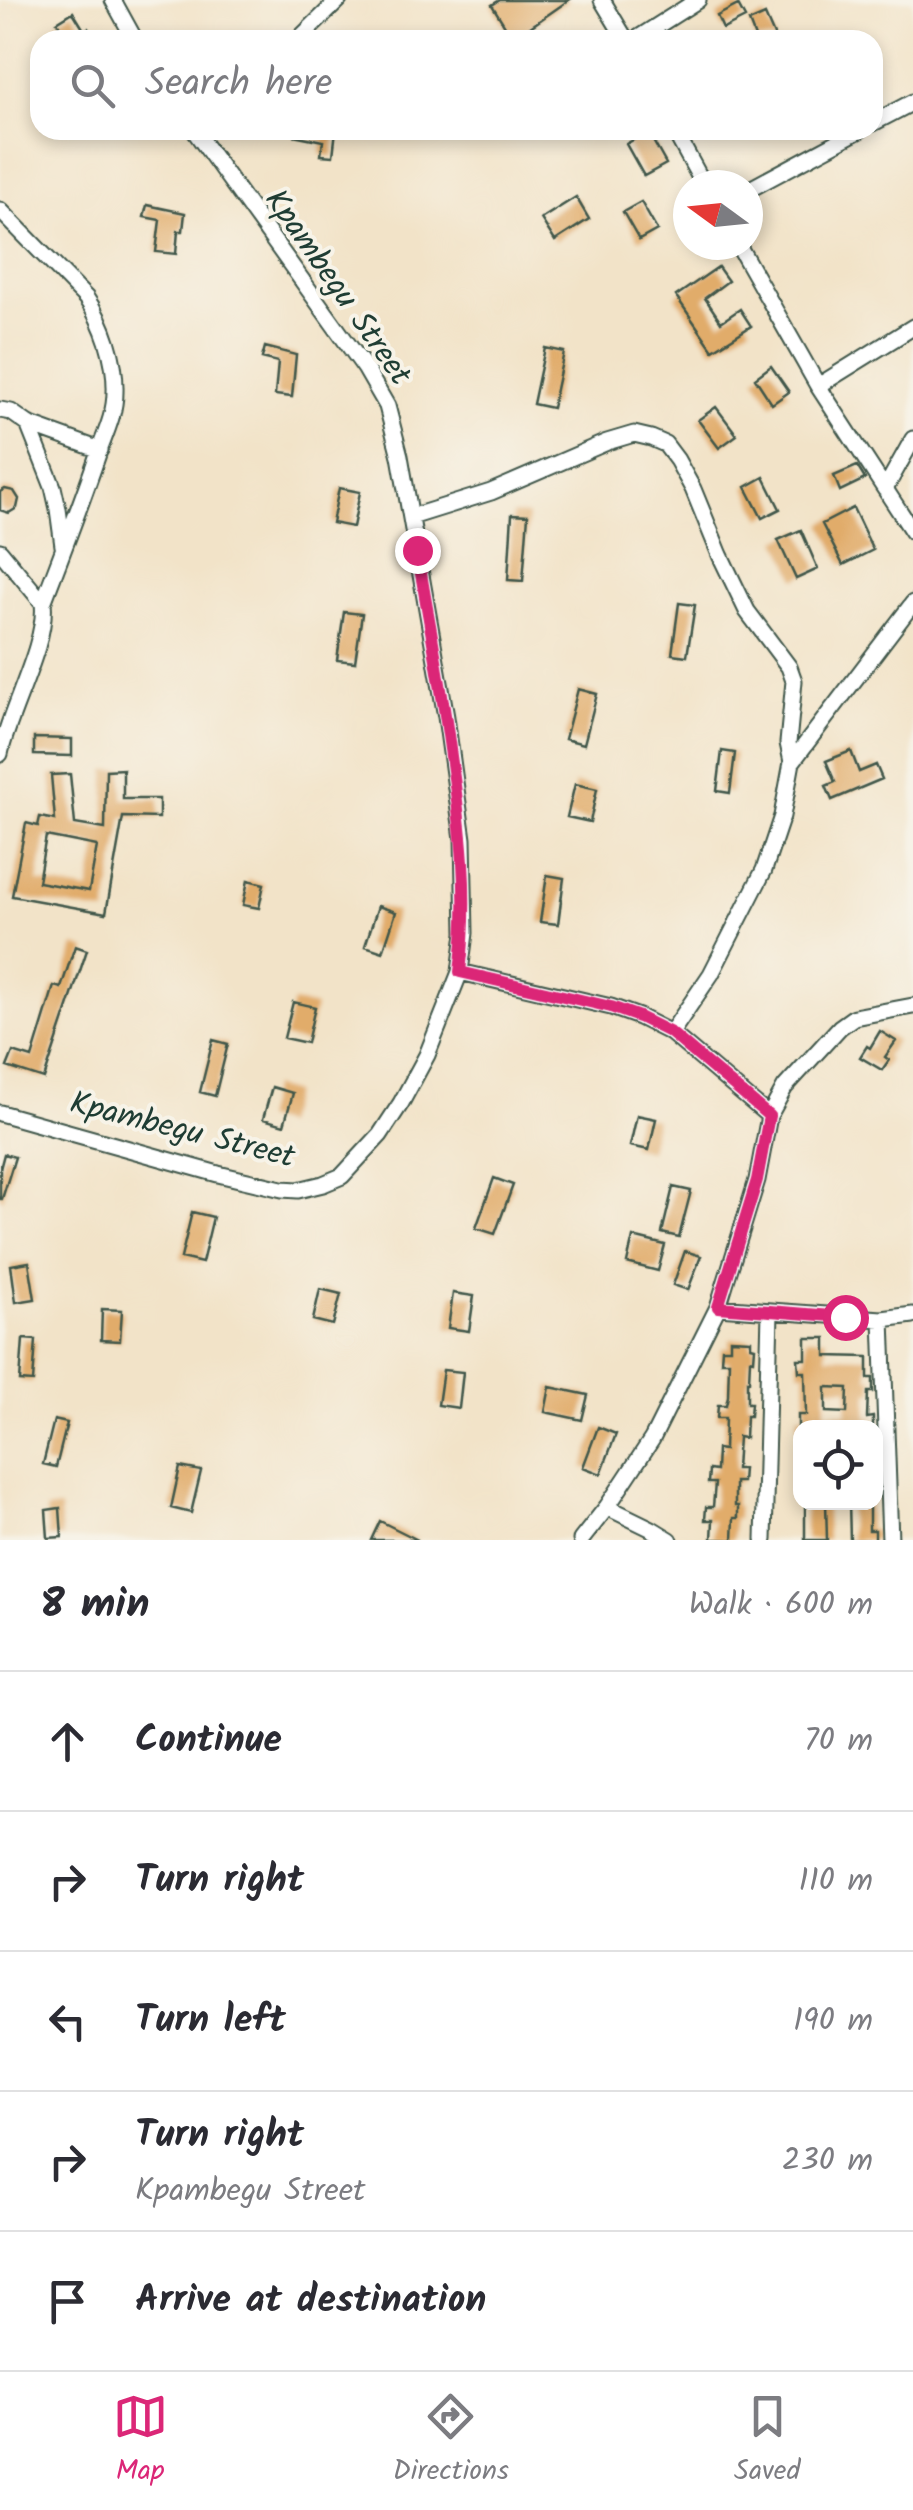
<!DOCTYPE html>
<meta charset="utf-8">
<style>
body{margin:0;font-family:Kalam,sans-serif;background:#f2f2f3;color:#2b2b33}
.controls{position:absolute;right:30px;bottom:30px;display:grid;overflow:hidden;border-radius:20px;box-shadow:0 5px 15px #0003}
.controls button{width:90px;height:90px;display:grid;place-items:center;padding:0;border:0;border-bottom:2px solid #e1e1e2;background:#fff;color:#2b2b33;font:50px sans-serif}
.compass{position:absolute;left:673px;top:170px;width:90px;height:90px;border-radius:50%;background:#fff;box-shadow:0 5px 15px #0003;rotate:285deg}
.stop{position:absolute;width:30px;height:30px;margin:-22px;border:8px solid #db2777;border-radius:50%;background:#fff}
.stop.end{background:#db2777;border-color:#fff;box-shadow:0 2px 10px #0008}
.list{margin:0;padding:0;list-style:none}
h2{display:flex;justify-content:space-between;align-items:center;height:130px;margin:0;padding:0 40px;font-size:42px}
h2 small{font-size:32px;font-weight:400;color:#7c7c81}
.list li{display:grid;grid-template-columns:65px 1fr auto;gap:30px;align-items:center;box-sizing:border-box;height:140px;padding:0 40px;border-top:2px solid #e1e1e2}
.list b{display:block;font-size:38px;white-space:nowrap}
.list p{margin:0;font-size:32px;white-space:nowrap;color:#7c7c81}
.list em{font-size:32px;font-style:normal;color:#7c7c81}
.icon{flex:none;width:55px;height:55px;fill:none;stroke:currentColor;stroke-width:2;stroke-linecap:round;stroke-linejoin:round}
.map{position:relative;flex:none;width:913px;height:1540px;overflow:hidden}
.search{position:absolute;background:#fff;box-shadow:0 5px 15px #0003;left:30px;right:30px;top:30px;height:110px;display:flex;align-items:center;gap:25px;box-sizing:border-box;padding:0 35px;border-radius:30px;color:#7c7c81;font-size:38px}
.sheet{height:830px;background:#fff}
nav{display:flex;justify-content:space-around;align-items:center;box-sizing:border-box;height:140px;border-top:2px solid #e1e1e2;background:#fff;font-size:28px;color:#7c7c81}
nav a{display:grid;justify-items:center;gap:5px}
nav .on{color:#db2777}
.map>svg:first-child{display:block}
.building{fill:#e1ac6b;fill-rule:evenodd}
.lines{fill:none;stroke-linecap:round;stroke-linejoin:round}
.minor-casing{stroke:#3f564a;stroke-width:19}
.minor{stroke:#fff;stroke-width:15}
.route{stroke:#db2777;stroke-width:12}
.labels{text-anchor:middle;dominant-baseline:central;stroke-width:8;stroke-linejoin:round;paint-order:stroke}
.street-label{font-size:32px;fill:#1f3d34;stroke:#f7f3e8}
</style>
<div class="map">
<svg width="913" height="1540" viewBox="0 0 913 1540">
<rect width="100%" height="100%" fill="#f7f3e8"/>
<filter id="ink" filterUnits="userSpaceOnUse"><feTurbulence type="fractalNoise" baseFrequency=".01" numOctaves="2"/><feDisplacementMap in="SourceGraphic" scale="20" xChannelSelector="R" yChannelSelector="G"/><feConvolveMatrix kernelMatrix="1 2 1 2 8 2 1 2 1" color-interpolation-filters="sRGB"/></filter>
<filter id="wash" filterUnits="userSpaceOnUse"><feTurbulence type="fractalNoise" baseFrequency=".0048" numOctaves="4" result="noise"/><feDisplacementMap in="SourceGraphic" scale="40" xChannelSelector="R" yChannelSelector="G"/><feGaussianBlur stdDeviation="2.25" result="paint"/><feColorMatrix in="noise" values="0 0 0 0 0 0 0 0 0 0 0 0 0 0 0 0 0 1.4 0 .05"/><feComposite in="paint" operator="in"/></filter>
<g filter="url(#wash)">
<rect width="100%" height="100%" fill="#f2e3c8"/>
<g id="blocks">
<path class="building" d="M500,0h69l-56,39 -21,-34z
M738,5l7,13 -22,11 -6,-13z
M73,12l11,18 4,-2 8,12h-28l-11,-18z
M765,15l11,25h-20l-7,-18z
M293,130h43l-3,26 -12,-1 2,-14 -30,-6z
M648,132l18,32 -22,12 -18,-32z
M576,197l13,22 -34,22 -14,-22z
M641,202l16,28 -18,10 -16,-28z
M147,205l38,8 -2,18h-5l-2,23 -20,-2 4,-32 -16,-3z
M718,267l10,14 -23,17 16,24 19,-13 11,17 -38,24 -37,-54z
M265,347l31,8 -4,42 -17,-2 3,-33 -16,-4z
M545,348l19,4 -12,56 -19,-4z
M771,366l18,26 -17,12 -17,-26z
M716,407l21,28 -18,13 -21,-28z
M857,466l8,13 -25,12 -6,-15z
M764,477l16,32 -18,9 -16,-31z
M339,488l21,4 -7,35 -21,-4z
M5,489l9,2 5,8 -2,9 -8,5 -9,-3v-18z
M853,508l20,42 -30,15 -21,-41z
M512,514l16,1 -5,66 -15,-1z
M801,530l17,39 -22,10 -18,-39z
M679,603l16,2 -8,51 -15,-2z
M344,612l18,2 -7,48 -18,-2z
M578,689l19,5 -13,50 -19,-5z
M34,738l38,1v17l-38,-1z
M722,751l13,2 -5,40 -13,-2z
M851,751l8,21 17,-7 6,14 -50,21 -6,-14 9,-4 -9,-21z
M123,769v30h36v19l-36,-1 -17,96 -94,-17 14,-73 12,3 2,-9 15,3 -4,-45 19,-1 5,50 30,5 1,-59zM46,836l51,10 -8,45 -51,-9z
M575,784l22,5 -7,33 -23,-5z
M547,875l17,3 -6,46 -18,-2z
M248,880l16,4 -5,24 -16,-3z
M378,906l18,6 -13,40 -18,-6z
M75,946l12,4 -43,129 -37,-12 6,-15 19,6 22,-72 7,2z
M293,1002l22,5 -8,36 -23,-5z
M880,1031l16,10 -11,16 4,3 -7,10 -22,-13 7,-11 3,2z
M213,1040l15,4 -13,52 -15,-4z
M272,1087l21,6 -9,32 -21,-6z
M637,1115l19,4 -7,31 -19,-4z
M4,1154l11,3 -13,42h-2v-30z
M494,1178l19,7 -18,49 -19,-6z
M673,1187l18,4 -12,46 -17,-4z
M192,1212l21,5 -11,46 -21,-5z
M633,1237l32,8 -7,26 -31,-8z
M685,1251l16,5 -13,34 -15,-5z
M29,1262l6,37 -19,3 -5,-37z
M320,1289l21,5 -8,31 -20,-5z
M453,1293l21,3 -5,35 -21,-3z
M102,1309l20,1 -2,31 -19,-1z
M806,1338h20v18l42,1v21h5v14h-5l-1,26 6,-1v11h-75v-13h8l-1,-43h-6l-1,-13h8zM826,1387l22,1 -1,25 -21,-1z
M23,1339l13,1 -3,42 -13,-1z
M730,1339l21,1v6l4,1 -1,13 -4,-1 -1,22h-2v22h4l-1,13h-4l-1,22 -7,-1 -2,32h7l-1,13h-7v24h3v12h-4l-1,22 -21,-1 1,-19h-8l1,-13h7l2,-24h-7l1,-13 7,1 1,-22 7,1 1,-32h-8l1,-13h8l2,-9 1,-35h-8l1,-13h8z
M443,1370l20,2 -4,36 -21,-3z
M550,1387l38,8 -6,25 -37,-8z
M54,1420l13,3 -11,44 -13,-3z
M598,1427l18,7 -15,40 -18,-7z
M180,1467l21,4 -10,42 -20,-5z
M805,1502h21l1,38h-22z
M849,1502h20v28h6v10h-25z
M60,1508l2,29 -14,1 -2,-28z
M380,1521l38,19h-47z"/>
</g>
</g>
<g filter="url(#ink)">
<use href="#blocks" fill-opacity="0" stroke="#3f564a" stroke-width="2.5"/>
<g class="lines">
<defs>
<path id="minor" d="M113,0l22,40
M602,0l24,40
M298,40l41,-40
M635,40l63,-40
M873,123l40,-21
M674,130l30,55
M748,190l112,-60
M0,210l86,88c18,26 30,62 29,94 0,21 -9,40 -16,59 -17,51 -37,102 -56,152 5,39 -34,108 -43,151
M738,245l80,141 95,146
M818,386l95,-59
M0,410l11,2 17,12 25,63 5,22 5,37
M28,424l72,26
M885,489l28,-50
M411,517l80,-25 116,-50 27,-8 17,4 14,6 12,16 16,29 27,66 27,56 42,56 5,14 -6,62 4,19
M0,551l43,52
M460,972l151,35 28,10 32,16 98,83
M671,1033l40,-59 53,-104 18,-54 10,-54 121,-159
M0,1113l218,61 64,15 16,1 25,-6 19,-8 38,-41 21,-32 26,-48 33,-83 5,-39 -2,-94 -17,-122 -46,-261 -13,-50 -22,-38 -171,-238
M718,1307l164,12 31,-4
M882,1319l8,221
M607,1507l45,22 18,11
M581,1540l26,-33 45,-68 66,-132 39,-127 12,-64 16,-29 55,-60 14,-10 59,-11
M764,1540l6,-228"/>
</defs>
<use href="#minor" class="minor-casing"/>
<use href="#minor" class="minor"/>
</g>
</g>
<g class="lines" filter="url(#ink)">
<path class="route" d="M417,550c11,66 24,132 33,199 11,76 20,146 10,223l151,35 28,10 32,16 98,83 -12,64 -39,127 127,10"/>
</g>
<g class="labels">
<g class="street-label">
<text transform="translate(337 288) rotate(55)">Kpambegu Street</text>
<text transform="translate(182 1131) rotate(14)">Kpambegu Street</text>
</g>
</g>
</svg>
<div class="controls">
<button><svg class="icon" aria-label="locate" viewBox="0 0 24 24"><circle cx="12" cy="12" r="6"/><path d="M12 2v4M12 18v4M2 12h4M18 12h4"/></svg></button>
</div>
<svg class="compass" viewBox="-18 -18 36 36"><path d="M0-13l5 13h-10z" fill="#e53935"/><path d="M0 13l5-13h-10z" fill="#7c7c81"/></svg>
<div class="stop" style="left:845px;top:1317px"></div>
<div class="stop end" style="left:417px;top:550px"></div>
<div class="search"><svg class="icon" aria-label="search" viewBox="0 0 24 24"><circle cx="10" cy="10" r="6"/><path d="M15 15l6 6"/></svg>Search here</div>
</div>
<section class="sheet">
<h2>8 min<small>Walk · 600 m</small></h2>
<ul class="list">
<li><svg class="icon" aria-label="ahead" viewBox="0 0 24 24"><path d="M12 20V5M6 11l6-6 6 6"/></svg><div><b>Continue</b></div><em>70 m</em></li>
<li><svg class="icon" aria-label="right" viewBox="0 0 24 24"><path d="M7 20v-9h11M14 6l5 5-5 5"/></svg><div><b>Turn right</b></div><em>110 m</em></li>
<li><svg class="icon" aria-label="left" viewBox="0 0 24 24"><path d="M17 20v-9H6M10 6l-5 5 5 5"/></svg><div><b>Turn left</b></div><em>190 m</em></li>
<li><svg class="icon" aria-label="right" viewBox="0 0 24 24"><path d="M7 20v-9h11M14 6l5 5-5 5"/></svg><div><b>Turn right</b><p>Kpambegu Street</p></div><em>230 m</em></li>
<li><svg class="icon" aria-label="arrive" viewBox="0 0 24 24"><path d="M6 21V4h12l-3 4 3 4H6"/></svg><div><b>Arrive at destination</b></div></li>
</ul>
</section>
<nav>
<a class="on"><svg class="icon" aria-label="map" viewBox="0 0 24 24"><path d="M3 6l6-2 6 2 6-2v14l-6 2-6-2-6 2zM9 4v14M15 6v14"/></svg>Map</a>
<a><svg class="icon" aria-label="directions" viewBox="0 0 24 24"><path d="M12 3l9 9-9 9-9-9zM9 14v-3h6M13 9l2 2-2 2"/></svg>Directions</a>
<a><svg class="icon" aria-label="saved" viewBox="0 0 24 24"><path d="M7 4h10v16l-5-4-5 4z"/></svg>Saved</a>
</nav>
